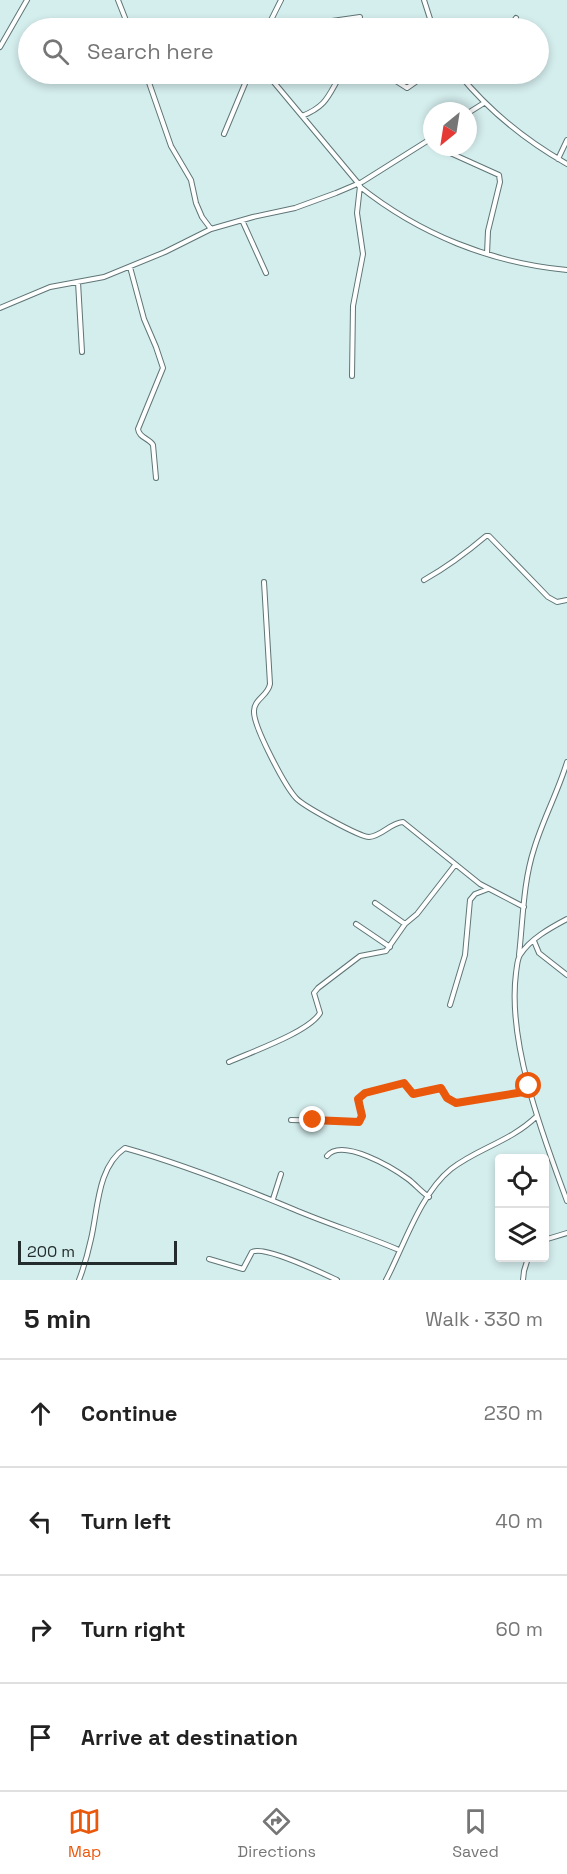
<!DOCTYPE html>
<meta charset="utf-8">
<style>
body{margin:0;font-family:"Space Grotesk",sans-serif;background:#f2f2f2;color:#222}
.controls{position:absolute;right:18px;bottom:18px;display:grid;overflow:hidden;border-radius:6px;box-shadow:0 3px 9px #0003}
.controls button{width:54px;height:54px;display:grid;place-items:center;padding:0;border:0;border-bottom:2px solid #e0e0e0;background:#fff;color:#222;font:30px sans-serif}
.compass{position:absolute;left:423px;top:102px;width:54px;height:54px;border-radius:50%;background:#fff;box-shadow:0 3px 9px #0003;rotate:210deg}
.scale{position:absolute;left:18px;bottom:15px;width:159px;box-sizing:border-box;padding-left:6px;border:3px solid #242d2d;border-top:0;font-size:16px;line-height:21px;white-space:nowrap;color:#242d2d;-webkit-text-stroke:4px #d4eded;paint-order:stroke}
.stop{position:absolute;width:18px;height:18px;margin:-14px;border:4px solid #ea580c;border-radius:50%;background:#fff}
.stop.end{background:#ea580c;border-color:#fff;box-shadow:0 2px 6px #0008}
.list{margin:0;padding:0;list-style:none}
h2{display:flex;justify-content:space-between;align-items:center;height:78px;margin:0;padding:0 24px;font-size:26px}
h2 small{font-size:20px;font-weight:400;color:#767676}
.list li{display:grid;grid-template-columns:39px 1fr auto;gap:18px;align-items:center;box-sizing:border-box;height:108px;padding:0 24px;border-top:2px solid #e0e0e0}
.list b{display:block;font-size:22px;white-space:nowrap}
.list em{font-size:20px;font-style:normal;color:#767676}
.icon{flex:none;width:33px;height:33px;fill:none;stroke:currentColor;stroke-width:2;stroke-linecap:round;stroke-linejoin:round}
.map{position:relative;flex:none;width:567px;height:1280px;overflow:hidden}
.search{position:absolute;background:#fff;box-shadow:0 3px 9px #0003;left:18px;right:18px;top:18px;height:66px;display:flex;align-items:center;gap:15px;box-sizing:border-box;padding:0 21px;border-radius:33px;color:#767676;font-size:22px}
.sheet{height:510px;background:#fff}
nav{display:flex;justify-content:space-around;align-items:center;box-sizing:border-box;height:84px;border-top:2px solid #e0e0e0;background:#fff;font-size:16px;color:#767676}
nav a{display:grid;justify-items:center;gap:3px}
nav .on{color:#ea580c}
.map>svg:first-child{display:block}
.lines{fill:none;stroke-linecap:round;stroke-linejoin:round}
.street-casing{stroke:#5f7576;stroke-width:6}
.street{stroke:#fff;stroke-width:4}
.route{stroke:#ea580c;stroke-width:8}
</style>
<div class="map">
<svg width="567" height="1280" viewBox="0 0 567 1280">
<rect width="100%" height="100%" fill="#d4eded"/>
<g class="lines">
<defs>
<path id="street" d="M118,0l11,28
M424,0l9,28
M267,28l35,-7h30l28,-4
M267,28l14,-28
M509,28l7,-10
M0,47l27,-47
M146,74l25,72 20,34 5,23 6,14 9,12
M267,74l91,109
M385,74l22,14 20,-14
M459,74c30,37 66,66 108,90
M467,83l8,-9
M468,113l16,-10
M302,116c25,-10 26,-20 39,-42
M224,134l25,-60
M437,147l62,28 1,7 -12,49 -1,23
M558,159l9,-19
M359,186c60,48 132,77 208,84
M242,220l24,53
M130,267l14,52 12,28 7,21 -25,61c1,9 11,9 15,16l3,33
M78,282l4,70
M0,308l50,-21 54,-10 61,-25 46,-23 42,-12 42,-9 41,-15 26,-11 70,-44
M352,376l1,-70 10,-52 -6,-41 3,-27
M424,580c23,-13 42,-27 62,-44h3l59,61 9,5 10,-2
M264,582l6,102c-2,12 -16,15 -16,27 -1,15 31,75 42,87 7,8 64,39 73,39 13,-1 21,-14 34,-15l77,62 44,23
M375,903l30,21
M567,919c-17,9 -37,20 -47,36 -3,5 -3,12 -4,18 -9,70 27,163 51,228
M356,924l34,23
M534,941l5,12 28,22
M519,955c4,-35 4,-72 15,-106 9,-30 24,-57 33,-87
M450,1005l15,-50 5,-55 5,-6 13,-5
M229,1062c22,-10 80,-30 91,-49l-6,-20 4,-5 42,-32 26,-5 19,-27 12,-10 38,-49
M291,1120l68,2 3,-6 -3,-17 6,-6 39,-10 9,11 28,-6 6,10 9,5 74,-12
M327,1156c15,-19 66,12 81,23 7,5 12,12 21,18
M273,1199l8,-25
M544,1240l23,-7
M209,1259l34,10 9,-17c12,-7 70,21 85,28
M79,1280c5,-13 9,-27 12,-41 7,-29 6,-72 34,-91 57,16 113,38 168,61 35,15 71,26 106,41
M386,1280c18,-34 34,-86 65,-111 27,-21 59,-27 86,-53
M523,1280l1,-9 4,-13"/>
</defs>
<use href="#street" class="street-casing"/>
<use href="#street" class="street"/>
</g>
<g class="lines">
<path class="route" d="M313,1120l46,2 3,-6 -4,-17 7,-6 39,-10 9,11 28,-6 6,10 9,5 74,-12 -1,-5"/>
</g>
</svg>
<div class="controls">
<button><svg class="icon" aria-label="locate" viewBox="0 0 24 24"><circle cx="12" cy="12" r="6"/><path d="M12 2v4M12 18v4M2 12h4M18 12h4"/></svg></button>
<button><svg class="icon" aria-label="layers" viewBox="0 0 24 24"><path d="M12 4l9 5-9 5-9-5zM3 14l9 5 9-5"/></svg></button>
</div>
<svg class="compass" viewBox="-18 -18 36 36"><path d="M0-13l5 13h-10z" fill="#e53935"/><path d="M0 13l5-13h-10z" fill="#767676"/></svg>
<div class="scale">200 m</div>
<div class="stop" style="left:529px;top:1086px"></div>
<div class="stop end" style="left:313px;top:1120px"></div>
<div class="search"><svg class="icon" aria-label="search" viewBox="0 0 24 24"><circle cx="10" cy="10" r="6"/><path d="M15 15l6 6"/></svg>Search here</div>
</div>
<section class="sheet">
<h2>5 min<small>Walk · 330 m</small></h2>
<ul class="list">
<li><svg class="icon" aria-label="ahead" viewBox="0 0 24 24"><path d="M12 20V5M6 11l6-6 6 6"/></svg><div><b>Continue</b></div><em>230 m</em></li>
<li><svg class="icon" aria-label="left" viewBox="0 0 24 24"><path d="M17 20v-9H6M10 6l-5 5 5 5"/></svg><div><b>Turn left</b></div><em>40 m</em></li>
<li><svg class="icon" aria-label="right" viewBox="0 0 24 24"><path d="M7 20v-9h11M14 6l5 5-5 5"/></svg><div><b>Turn right</b></div><em>60 m</em></li>
<li><svg class="icon" aria-label="arrive" viewBox="0 0 24 24"><path d="M6 21V4h12l-3 4 3 4H6"/></svg><div><b>Arrive at destination</b></div></li>
</ul>
</section>
<nav>
<a class="on"><svg class="icon" aria-label="map" viewBox="0 0 24 24"><path d="M3 6l6-2 6 2 6-2v14l-6 2-6-2-6 2zM9 4v14M15 6v14"/></svg>Map</a>
<a><svg class="icon" aria-label="directions" viewBox="0 0 24 24"><path d="M12 3l9 9-9 9-9-9zM9 14v-3h6M13 9l2 2-2 2"/></svg>Directions</a>
<a><svg class="icon" aria-label="saved" viewBox="0 0 24 24"><path d="M7 4h10v16l-5-4-5 4z"/></svg>Saved</a>
</nav>
